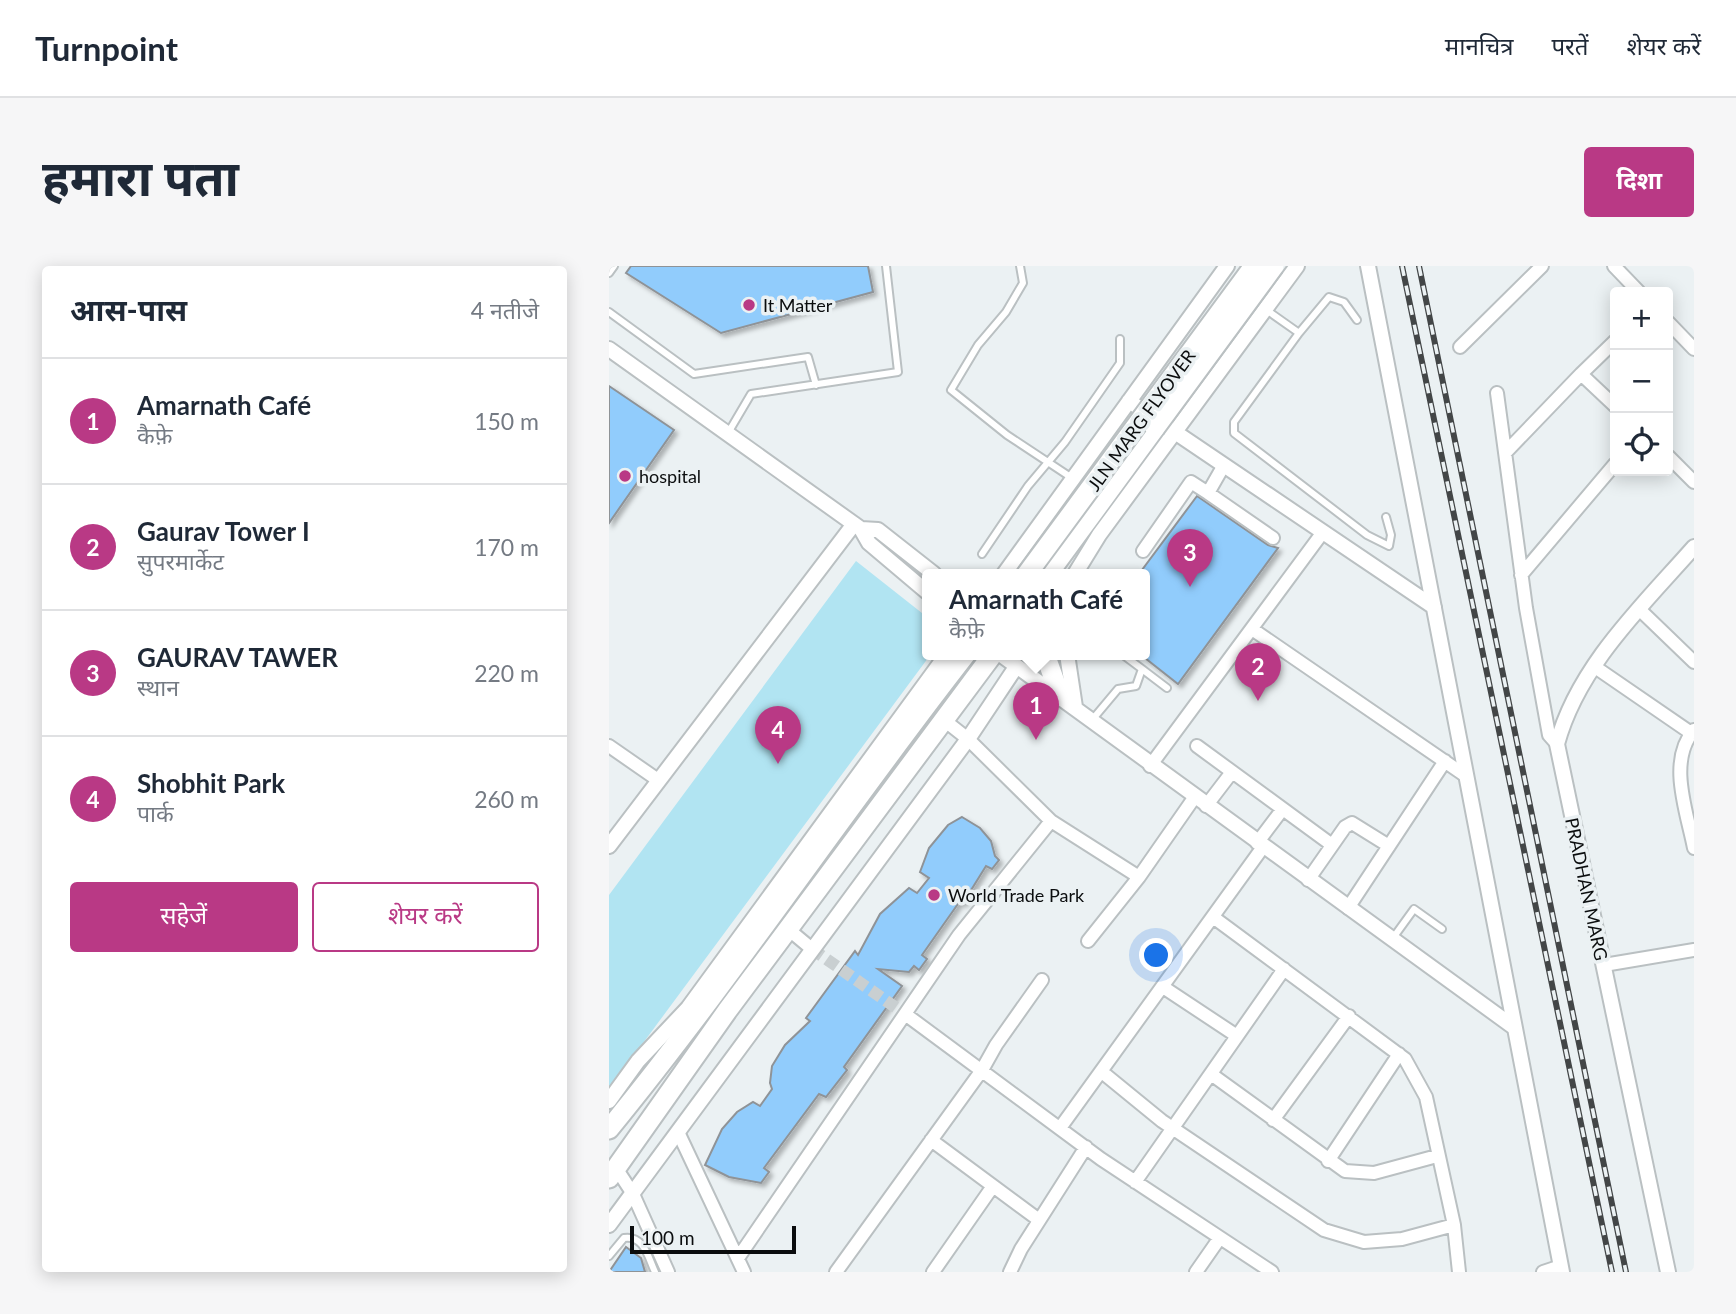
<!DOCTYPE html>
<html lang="hi">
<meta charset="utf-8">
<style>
body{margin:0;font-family:Lato,"Noto Sans Devanagari",sans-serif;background:#f6f6f7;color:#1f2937}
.controls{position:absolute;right:21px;top:21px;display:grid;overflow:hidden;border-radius:7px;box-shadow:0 4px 18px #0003}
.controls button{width:63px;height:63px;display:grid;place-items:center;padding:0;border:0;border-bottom:2px solid #e0e1e3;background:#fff;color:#1f2937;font:35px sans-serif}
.scale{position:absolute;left:21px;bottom:18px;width:166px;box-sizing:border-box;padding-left:7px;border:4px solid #0b0d0e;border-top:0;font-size:19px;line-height:24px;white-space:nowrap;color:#0b0d0e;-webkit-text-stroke:5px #ebf1f3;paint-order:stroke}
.you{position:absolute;left:548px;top:690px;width:24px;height:24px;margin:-18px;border:5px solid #fff;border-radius:50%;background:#1a73e8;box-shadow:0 0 0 10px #1a73e833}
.badge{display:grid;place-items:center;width:46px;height:46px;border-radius:50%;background:#b93985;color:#fff;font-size:23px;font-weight:700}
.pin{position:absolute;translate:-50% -58px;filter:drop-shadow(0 2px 4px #0008)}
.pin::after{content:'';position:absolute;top:37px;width:24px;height:21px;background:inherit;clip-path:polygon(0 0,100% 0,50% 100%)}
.popup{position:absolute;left:313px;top:303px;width:228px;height:91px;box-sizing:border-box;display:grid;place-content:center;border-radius:7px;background:#fff;filter:drop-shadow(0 2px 5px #0005);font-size:23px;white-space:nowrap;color:#747a83}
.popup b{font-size:26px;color:#1f2937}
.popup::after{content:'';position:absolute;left:50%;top:100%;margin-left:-14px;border:14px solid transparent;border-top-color:#fff}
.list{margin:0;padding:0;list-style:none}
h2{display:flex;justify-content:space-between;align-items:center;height:91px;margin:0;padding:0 28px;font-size:30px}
h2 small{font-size:23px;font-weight:400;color:#747a83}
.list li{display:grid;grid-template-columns:46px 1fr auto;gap:21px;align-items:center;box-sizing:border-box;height:126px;padding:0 28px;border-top:2px solid #e0e1e3}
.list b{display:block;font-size:26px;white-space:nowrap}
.list p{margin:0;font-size:23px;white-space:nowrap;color:#747a83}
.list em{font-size:23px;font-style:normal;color:#747a83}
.actions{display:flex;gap:14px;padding:21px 28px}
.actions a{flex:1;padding:16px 0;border:2px solid #b93985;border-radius:7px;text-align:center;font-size:24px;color:#b93985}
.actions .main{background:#b93985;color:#fff}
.icon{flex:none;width:38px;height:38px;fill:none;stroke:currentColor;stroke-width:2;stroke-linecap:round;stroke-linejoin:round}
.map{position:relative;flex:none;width:1085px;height:1006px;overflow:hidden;border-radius:7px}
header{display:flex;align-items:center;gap:42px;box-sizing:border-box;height:98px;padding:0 35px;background:#fff;border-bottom:2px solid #e0e1e3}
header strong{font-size:33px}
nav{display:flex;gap:38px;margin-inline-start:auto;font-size:24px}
.intro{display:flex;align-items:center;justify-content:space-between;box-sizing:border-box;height:168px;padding:0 42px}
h1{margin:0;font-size:49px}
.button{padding:18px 32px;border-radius:7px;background:#b93985;color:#fff;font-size:24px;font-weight:700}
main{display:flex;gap:42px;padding:0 42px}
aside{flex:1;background:#fff;border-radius:7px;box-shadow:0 4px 18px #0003}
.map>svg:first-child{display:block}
.green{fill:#b1e4f2}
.building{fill:#91ccfc;stroke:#8f9397;stroke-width:2;filter:url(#shadow)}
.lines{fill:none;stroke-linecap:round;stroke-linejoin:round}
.minor-tunnel{stroke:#c9cfd1;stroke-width:12;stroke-dasharray:12 6;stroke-linecap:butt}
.service-casing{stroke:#bac0c2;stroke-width:10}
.minor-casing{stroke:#bac0c2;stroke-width:16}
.tertiary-casing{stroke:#bac0c2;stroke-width:18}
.primary-casing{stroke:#bac0c2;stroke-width:23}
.service{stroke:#fff;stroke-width:6}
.minor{stroke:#fff;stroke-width:12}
.tertiary{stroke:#fff;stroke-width:14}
.primary{stroke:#fff;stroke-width:19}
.rail-casing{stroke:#434647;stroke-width:6}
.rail{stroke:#ebf1f3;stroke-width:3.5;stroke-dasharray:10;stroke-linecap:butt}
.primary-bridge-casing{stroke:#bac0c2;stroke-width:23;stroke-linecap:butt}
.primary-bridge{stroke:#fff;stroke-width:19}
.poi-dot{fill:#b93985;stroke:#ebf1f3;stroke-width:2.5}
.labels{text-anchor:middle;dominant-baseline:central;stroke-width:7;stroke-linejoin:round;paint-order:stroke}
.poi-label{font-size:18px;fill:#0b0d0e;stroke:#ebf1f3;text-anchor:start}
.street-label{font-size:18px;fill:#0b0d0e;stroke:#ebf1f3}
</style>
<header>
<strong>Turnpoint</strong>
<nav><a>मानचित्र</a><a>परतें</a><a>शेयर करें</a></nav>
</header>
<div class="intro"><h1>हमारा पता</h1><a class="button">दिशा</a></div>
<main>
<aside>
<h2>आस-पास<small>4 नतीजे</small></h2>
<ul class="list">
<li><span class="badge">1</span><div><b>Amarnath Café</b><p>कैफ़े</p></div><em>150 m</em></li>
<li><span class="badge">2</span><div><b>Gaurav Tower I</b><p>सुपरमार्केट</p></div><em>170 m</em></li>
<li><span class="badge">3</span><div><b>GAURAV TAWER</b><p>स्थान</p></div><em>220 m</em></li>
<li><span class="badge">4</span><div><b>Shobhit Park</b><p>पार्क</p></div><em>260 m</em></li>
</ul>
<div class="actions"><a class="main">सहेजें</a><a>शेयर करें</a></div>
</aside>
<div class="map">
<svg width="1085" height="1006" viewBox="0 0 1085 1006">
<defs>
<filter id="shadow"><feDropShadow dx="3.5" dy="3.5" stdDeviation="2" flood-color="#0004"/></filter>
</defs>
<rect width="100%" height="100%" fill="#ebf1f3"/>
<path class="green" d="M247,295l71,56v37h4l-322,435v-194z"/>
<path class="building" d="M22,0h237l5,26 -152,41 -95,-60z
M0,120l65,44 -65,93z
M588,230l71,49 10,3 -100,136 -33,-26v-84h-6z
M353,551l18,11 11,13 4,15 4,4 -7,9 -6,-3 -23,37 -3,-2 -38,54 5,4 -8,11 -5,-4 -5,6 -31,-3 24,17 -58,81 3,3 -21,27 -7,-3 -55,74 5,4 -8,11 -32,-6 -24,-12 17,-36 15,-17 16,-10 7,4 12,-17 -2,-6 2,-17 13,-21 25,-24 -4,-3 49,-67 3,4 22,-41 29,-26 8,5 12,-15 -9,-6 9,-24 19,-23z
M17,981l15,11 4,14h-36z"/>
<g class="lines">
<path class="minor-tunnel" d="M203,683l93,65"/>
<defs>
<path id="service" d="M411,0l3,17 -17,29 -28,33 -27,45 56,45 65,43
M0,7l5,-7
M656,43l34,24 30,-36 15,5 13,18
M0,46l85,62 114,-17 8,28
M690,67l-65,89v11l133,102 22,11 2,-11 -5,-18
M119,167l23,-39 147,-22 -12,-106
M373,288l46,-68 37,-44 55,-79v-24
M533,403l25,19
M483,454l26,-31 18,-3 6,-17 -20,-15
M784,672l21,-29 28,20
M0,990l15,-18c20,-3 24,19 31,34"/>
<path id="minor" d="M1005,0l25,26
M1059,56l26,27
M851,81l82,-81
M972,108l34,-33
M888,127l29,215 23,127 8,9
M896,187l76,-79 34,32
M1059,190l26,26
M599,227l65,45
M534,285l48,-69 17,11 16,-28
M912,309l94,-111
M1030,343l55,53
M643,363l214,147
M986,401l96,66
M335,454l24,19 83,82
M1085,464c-27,31 -7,82 0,118
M0,480l49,34
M588,480l135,99
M541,500l173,-234
M597,540l26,-34
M648,577l25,-33
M699,614l37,-53 7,-4 37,23
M739,642l97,-147
M604,651l192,142 21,38 28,128 5,47
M179,663l24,20
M479,675l51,-64 55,-79
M995,699l90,-15
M554,721l74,49
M296,748l196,145 171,113
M493,806l60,49 162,109 40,12 38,-3 52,-14
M602,808l134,97 29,2 63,-17
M664,854l76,-104
M451,862l203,-281
M69,866l66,140
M322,874l108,80
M719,895l71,-107
M7,902l17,26 35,78
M526,916l149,-213
M129,992l221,-323 92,-114 88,56
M227,1006l146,-202 14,-25 46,-65
M324,1006l60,-86
M401,1006l11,-23 65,-102
M587,1006l23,-33
M934,1006l18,-6"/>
<path id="tertiary" d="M759,0l194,1006
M0,83l252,180 8,14 58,49
M520,135l305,206
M252,263l17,1 56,44
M395,308l223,-308
M466,308l24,-39 198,-269
M391,388l515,374
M458,388l8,53
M0,580l245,-322
M0,835l29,-40 50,-53 259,-354
M0,959l359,-486 48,-72
M1059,1006l-111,-528c21,-78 86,-139 137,-197"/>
<path id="primary" d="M439,308l107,-146
M436,388l15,42
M0,863c125,-153 235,-319 357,-475
M0,912l118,-167 266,-357"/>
</defs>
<use href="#service" class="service-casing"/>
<use href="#minor" class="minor-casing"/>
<use href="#tertiary" class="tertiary-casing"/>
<use href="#primary" class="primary-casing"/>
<use href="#service" class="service"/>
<use href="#minor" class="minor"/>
<use href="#tertiary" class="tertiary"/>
<use href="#primary" class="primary"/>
<defs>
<path id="rail" d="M793,0l210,1006
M810,0l207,1006"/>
</defs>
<use href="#rail" class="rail-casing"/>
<use href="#rail" class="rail"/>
<defs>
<path id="primary-bridge" d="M546,162l119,-162
M418,308l227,-308"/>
</defs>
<use href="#primary-bridge" class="primary-bridge-casing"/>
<use href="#primary-bridge" class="primary-bridge"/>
</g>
<g class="poi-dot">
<circle cx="140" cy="39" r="7"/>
<circle cx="16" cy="210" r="7"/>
<circle cx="325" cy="629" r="7"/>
</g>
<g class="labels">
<g class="poi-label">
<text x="154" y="39">It Matter</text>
<text x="30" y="210">hospital</text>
<text x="339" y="629">World Trade Park</text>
</g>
<g class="street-label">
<text transform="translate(532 154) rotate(-54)">JLN MARG FLYOVER</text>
<text transform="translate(978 623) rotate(78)">PRADHAN MARG</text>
</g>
</g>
</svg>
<div class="controls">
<button>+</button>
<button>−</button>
<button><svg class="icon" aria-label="locate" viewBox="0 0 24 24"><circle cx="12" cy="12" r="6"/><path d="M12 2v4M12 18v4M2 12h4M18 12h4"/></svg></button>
</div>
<div class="scale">100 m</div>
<div class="you"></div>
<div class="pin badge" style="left:427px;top:474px">1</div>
<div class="popup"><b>Amarnath Café</b>कैफ़े</div>
<div class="pin badge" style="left:649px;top:435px">2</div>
<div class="pin badge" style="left:581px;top:321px">3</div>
<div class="pin badge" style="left:169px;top:498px">4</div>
</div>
</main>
